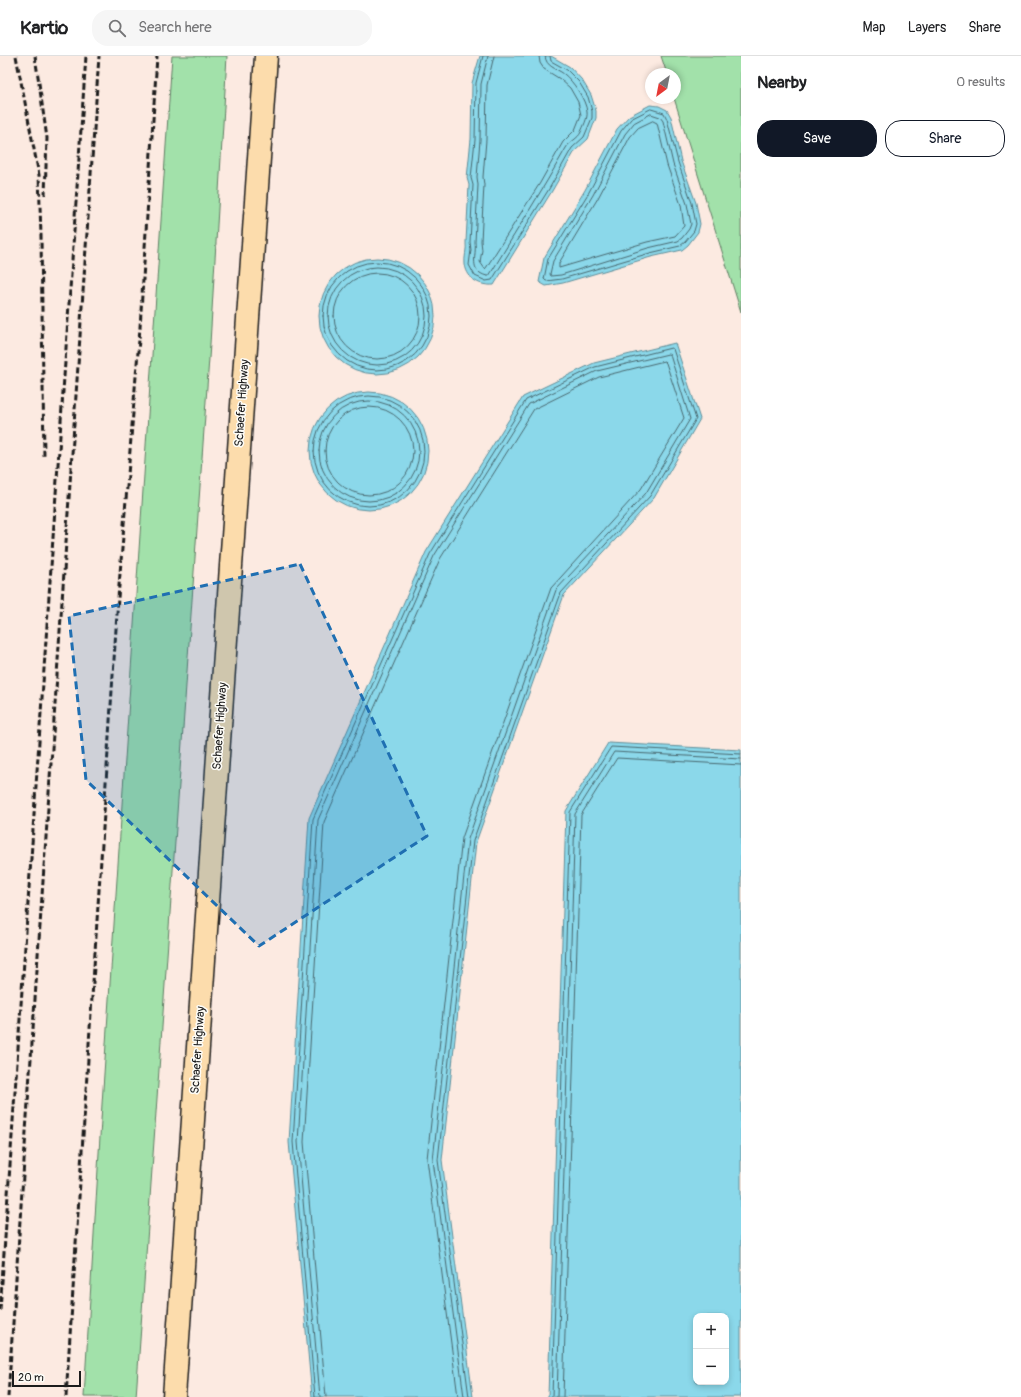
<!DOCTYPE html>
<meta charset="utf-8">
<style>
body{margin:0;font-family:Pangolin,sans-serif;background:#f6f6f6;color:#202124}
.controls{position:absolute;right:12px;bottom:12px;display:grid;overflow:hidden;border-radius:8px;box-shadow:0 2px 6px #0003}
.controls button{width:36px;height:36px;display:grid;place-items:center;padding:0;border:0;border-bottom:1px solid #e0e0e0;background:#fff;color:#202124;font:20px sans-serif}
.compass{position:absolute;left:645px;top:12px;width:36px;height:36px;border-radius:50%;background:#fff;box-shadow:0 2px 6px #0003;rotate:212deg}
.scale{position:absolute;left:12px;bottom:10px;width:69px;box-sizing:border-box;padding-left:4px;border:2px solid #1c1c1c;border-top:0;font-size:11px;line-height:14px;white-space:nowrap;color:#1c1c1c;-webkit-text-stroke:3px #fdfcf7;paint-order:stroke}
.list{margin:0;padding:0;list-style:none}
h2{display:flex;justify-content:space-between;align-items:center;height:52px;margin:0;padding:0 16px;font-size:17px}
h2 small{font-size:13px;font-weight:400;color:#757577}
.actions{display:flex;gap:8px;padding:12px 16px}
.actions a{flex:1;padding:9px 0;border:1px solid #111827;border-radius:16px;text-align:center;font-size:14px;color:#111827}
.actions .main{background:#111827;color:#fff}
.icon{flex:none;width:22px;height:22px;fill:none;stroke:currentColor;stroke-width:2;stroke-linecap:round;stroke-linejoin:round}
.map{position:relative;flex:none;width:741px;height:1341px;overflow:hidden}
header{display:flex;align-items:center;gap:24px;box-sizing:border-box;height:56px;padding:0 20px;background:#fff;border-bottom:1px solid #e0e0e0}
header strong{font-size:19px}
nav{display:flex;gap:22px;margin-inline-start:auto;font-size:14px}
.search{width:280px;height:36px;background:#f6f6f6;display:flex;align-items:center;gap:10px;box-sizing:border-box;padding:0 14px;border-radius:16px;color:#757577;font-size:15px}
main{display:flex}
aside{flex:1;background:#fff}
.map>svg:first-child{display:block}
.green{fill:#a2e1aa;stroke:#5f7e63}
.water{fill:#8bd8ea;stroke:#5f8d98;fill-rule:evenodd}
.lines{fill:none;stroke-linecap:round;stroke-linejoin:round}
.shore{stroke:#48676e;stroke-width:1}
.major-casing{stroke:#1c1c1c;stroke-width:25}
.major{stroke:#fcdcac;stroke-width:22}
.rail{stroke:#1c1c1c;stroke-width:3;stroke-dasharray:6 3;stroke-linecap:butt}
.marked{fill:#1f6fb2;fill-opacity:0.2;stroke:#1f6fb2;stroke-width:3;stroke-dasharray:8 5;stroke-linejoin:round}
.labels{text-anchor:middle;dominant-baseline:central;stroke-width:3;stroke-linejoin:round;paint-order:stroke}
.street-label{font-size:12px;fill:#1c1c1c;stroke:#fdfcf7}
</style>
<header>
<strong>Kartio</strong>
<div class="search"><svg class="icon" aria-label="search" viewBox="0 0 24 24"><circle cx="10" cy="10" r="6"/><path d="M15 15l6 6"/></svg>Search here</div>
<nav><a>Map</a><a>Layers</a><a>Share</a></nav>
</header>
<main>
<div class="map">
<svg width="741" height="1341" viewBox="0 0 741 1341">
<rect width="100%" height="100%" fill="#fceae1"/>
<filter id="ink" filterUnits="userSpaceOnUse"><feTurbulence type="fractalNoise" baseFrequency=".025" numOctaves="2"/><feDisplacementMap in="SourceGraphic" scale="8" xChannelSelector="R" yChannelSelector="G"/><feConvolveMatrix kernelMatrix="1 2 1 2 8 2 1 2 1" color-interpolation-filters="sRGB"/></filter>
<g filter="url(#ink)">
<path class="green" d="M172,0h55l-17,288 -74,1053h-52l18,-293z
M661,0h80v256l-67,-214 1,-24h-8z"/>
<path class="water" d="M480,0h71l19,11 12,13 9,15 5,16v7l-8,21 -13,12 -23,40 -58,94c-14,1 -26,-5 -29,-20 -1,-8 2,-15 1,-23l3,-57 -2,-7 4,-39 1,-56z
M650,49l9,1 8,4 4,7 10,44 15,42 4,21 -2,8 -10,13 -6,5 -31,7 -88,26 -17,3 -7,-4 5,-24 41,-68 32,-61 12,-13z
M319 260a58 58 0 1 1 116 0a58 58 0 1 1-116 0Z
M675,287l25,76 -46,79 -90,97 -88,247 -34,318 31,237h-161l-23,-255 20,-324 117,-266 97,-155 71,-34z
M310 395a59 59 0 1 1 118 0a59 59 0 1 1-118 0Z
M608,687l133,7v647h-193l18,-586zM696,1260h30v66h-30z"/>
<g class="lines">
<path class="shore" d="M483,0l-7,27 -1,57 -4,38 2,7 -3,57 1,8 -2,15 6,11 11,5 6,-1 57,-91 23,-41 12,-11 8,-19v-7l-4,-14 -9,-15 -12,-12 -16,-9 -1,-5
M488,0l-7,28 -1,56 -3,37 1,8 -3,57c2,14 -7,29 12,34h2c26,-43 53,-85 77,-128 4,-7 12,-9 15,-16 2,-5 7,-14 6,-20 -1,-12 -14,-31 -23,-38 -8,-6 -18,-7 -19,-18
M494,0l-7,29 -1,55 -3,37 1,8 -3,56 1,9 -2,12 5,7 1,-1 54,-85 23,-41 12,-12 6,-15 -3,-13 -8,-14 -10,-9 -16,-10 -4,-6 -1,-7
M651,53l13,4 3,6 11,43 14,41 4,21 -2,7 -9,11 -5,4 -30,7 -88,26 -16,2 -2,-2 4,-20 41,-67 32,-61 10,-12z
M651,58l9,3 3,4 10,43 14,40 4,20 -2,5 -7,9 -4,3 -30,7 -87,27 -10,1 -1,-2 3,-13 40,-66 32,-61 9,-11z
M653,65l4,2 10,42 14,40 3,21 -9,10 -28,6 -88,26v-5l39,-65 32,-61 8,-9z
M323 260a54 54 0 1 1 108 0a54 54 0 1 1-108 0Z
M328 260a49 49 0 1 1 98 0a49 49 0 1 1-98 0Z
M334 260a43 43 0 1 1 86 0a43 43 0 1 1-86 0Z
M314 395a55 55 0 1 1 110 0a55 55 0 1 1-110 0Z
M319 395a50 50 0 1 1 100 0a50 50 0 1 1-100 0Z
M325 395a44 44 0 1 1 88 0a44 44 0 1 1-88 0Z
M315,1341l-22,-255 20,-323 117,-265 96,-154 69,-33 76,-19 2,1 23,70 -46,77 -89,97 -88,248 -35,319 31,237
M320,1341l-22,-255 20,-322 116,-264 95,-152 68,-33 71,-17 2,1 20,64 -44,74 -90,97 -88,249 -35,321 31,237
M326,1341l-22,-255 20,-320 116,-263 94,-150 65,-32 65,-16 2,2 18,55 -43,71 -90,99 -89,250 -35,321 31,238
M552,1341l18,-585 41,-65 130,7
M557,1341l18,-583 39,-62 127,7
M563,1341l18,-582 36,-57 124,7"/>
<defs>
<path id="major" d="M174,1341l92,-1341"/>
</defs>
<use href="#major" class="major-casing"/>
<use href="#major" class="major"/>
<path class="rail" d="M16,0l23,119 2,61 3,222
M35,0l12,82 -2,57
M0,1255l86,-1255
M8,1341l91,-1341
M66,1341l52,-799 22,-271 17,-271"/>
</g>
</g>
<path class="marked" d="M300,508l127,272 -168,110 -173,-166 -17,-164z"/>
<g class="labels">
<g class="street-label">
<text transform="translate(242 347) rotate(-86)">Schaefer Highway</text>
<text transform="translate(220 670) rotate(-86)">Schaefer Highway</text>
<text transform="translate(198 994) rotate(-86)">Schaefer Highway</text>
</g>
</g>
</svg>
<div class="controls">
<button>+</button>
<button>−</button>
</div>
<svg class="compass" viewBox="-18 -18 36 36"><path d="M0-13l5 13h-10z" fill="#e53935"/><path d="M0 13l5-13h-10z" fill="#757577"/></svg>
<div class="scale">20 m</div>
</div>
<aside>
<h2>Nearby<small>0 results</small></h2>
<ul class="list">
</ul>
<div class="actions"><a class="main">Save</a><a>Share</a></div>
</aside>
</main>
